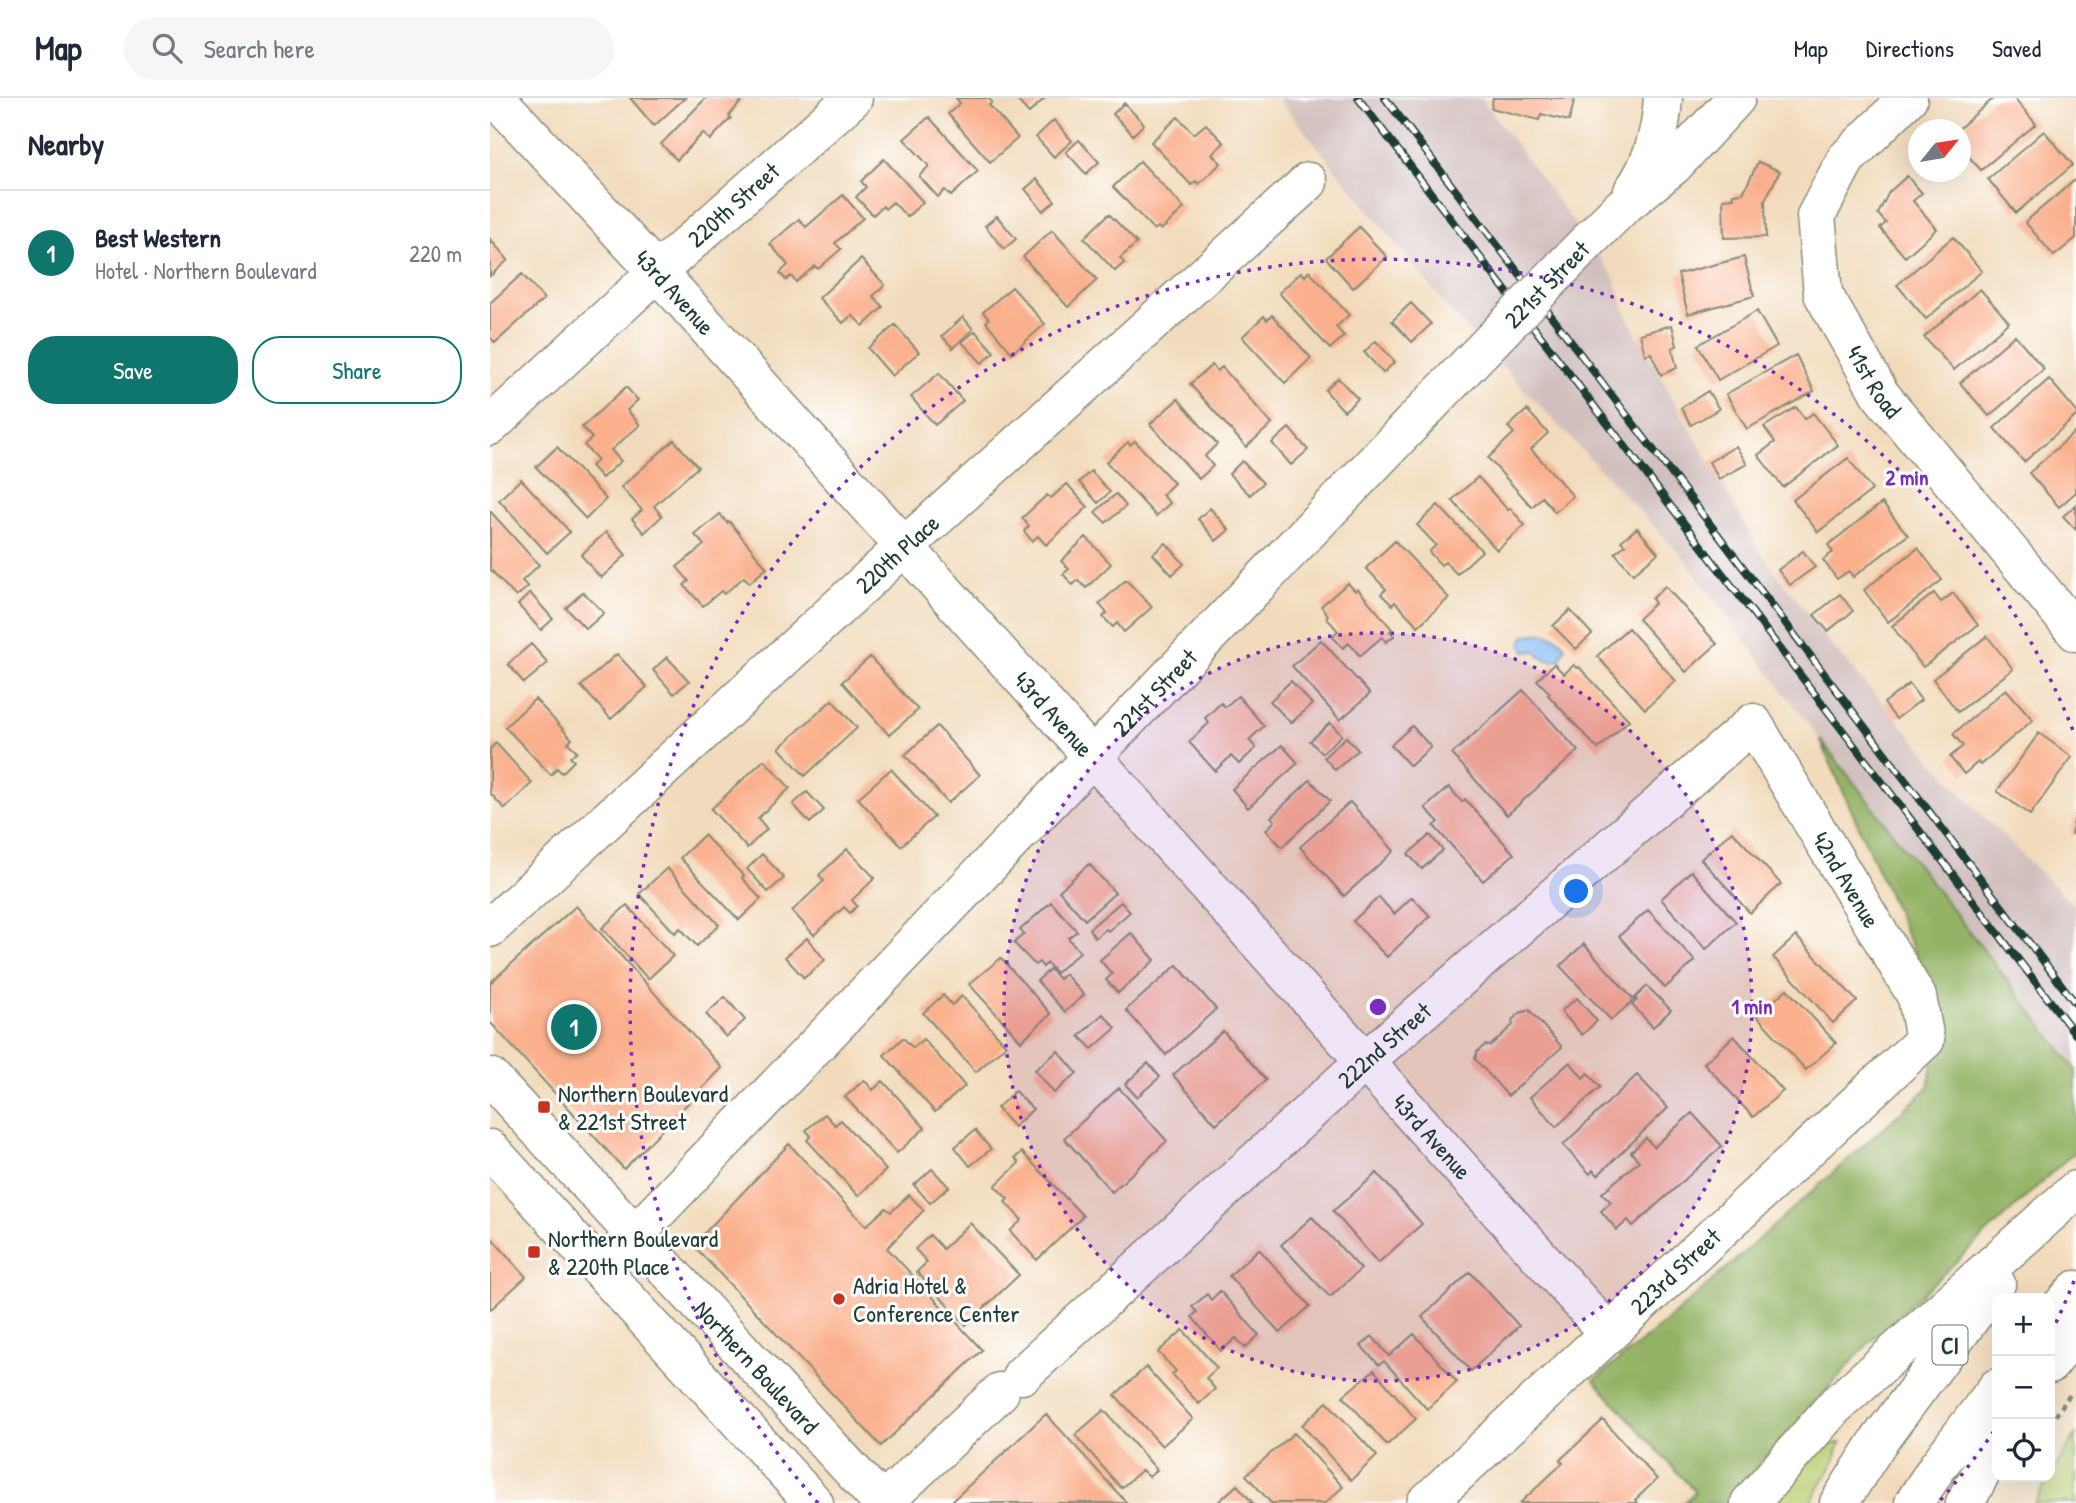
<!DOCTYPE html>
<meta charset="utf-8">
<style>
body{margin:0;font-family:"Patrick Hand",sans-serif;background:#f6f6f7;color:#1f2937}
.controls{position:absolute;right:21px;bottom:21px;display:grid;overflow:hidden;border-radius:14px;box-shadow:0 7px 28px #0002}
.controls button{width:63px;height:63px;display:grid;place-items:center;padding:0;border:0;border-bottom:2px solid #e0e1e3;background:#fff;color:#1f2937;font:35px sans-serif}
.compass{position:absolute;left:1418px;top:21px;width:63px;height:63px;border-radius:50%;background:#fff;box-shadow:0 7px 28px #0002;rotate:60deg}
.you{position:absolute;left:1087px;top:794px;width:24px;height:24px;margin:-18px;border:5px solid #fff;border-radius:50%;background:#1a73e8;box-shadow:0 0 0 10px #1a73e833}
.badge{display:grid;place-items:center;width:46px;height:46px;border-radius:50%;background:#0f766e;color:#fff;font-size:23px;font-weight:700}
.pin{position:absolute;translate:-50% -50%;border:4px solid #fff;box-shadow:0 2px 7px #0006}
.list{margin:0;padding:0;list-style:none}
h2{display:flex;justify-content:space-between;align-items:center;height:91px;margin:0;padding:0 28px;font-size:30px}
h2 small{font-size:23px;font-weight:400;color:#747a83}
.list li{display:grid;grid-template-columns:46px 1fr auto;gap:21px;align-items:center;box-sizing:border-box;height:126px;padding:0 28px;border-top:2px solid #e0e1e3}
.list b{display:block;font-size:26px;white-space:nowrap}
.list p{margin:0;font-size:23px;white-space:nowrap;color:#747a83}
.list em{font-size:23px;font-style:normal;color:#747a83}
.actions{display:flex;gap:14px;padding:21px 28px}
.actions a{flex:1;padding:16px 0;border:2px solid #0f766e;border-radius:28px;text-align:center;font-size:24px;color:#0f766e}
.actions .main{background:#0f766e;color:#fff}
.icon{flex:none;width:38px;height:38px;fill:none;stroke:currentColor;stroke-width:2;stroke-linecap:round;stroke-linejoin:round}
.map{position:relative;flex:none;width:1586px;height:1405px;overflow:hidden}
header{display:flex;align-items:center;gap:42px;box-sizing:border-box;height:98px;padding:0 35px;background:#fff;border-bottom:2px solid #e0e1e3}
header strong{font-size:33px}
nav{display:flex;gap:38px;margin-inline-start:auto;font-size:24px}
.search{width:490px;height:63px;background:#f6f6f7;display:flex;align-items:center;gap:18px;box-sizing:border-box;padding:0 24px;border-radius:38px;color:#747a83;font-size:26px}
main{display:flex}
aside{flex:1;background:#fff}
.map>svg:first-child{display:block}
.industrial{fill:#d1c0bd}
.green{fill:#bbcf73;stroke:#6d8654;stroke-width:2}
.forest{fill:#94b265;stroke:#5a784c;stroke-width:2}
.water{fill:#88bcf6;stroke:#547c95;stroke-width:2}
.building{fill:#fab08d}
.lines{fill:none;stroke-linecap:round;stroke-linejoin:round}
.minor-casing{stroke:#888c78;stroke-width:41}
.major-casing{stroke:#888c78;stroke-width:41}
.highway-casing{stroke:#888c78;stroke-width:41}
.path{stroke:#888c78;stroke-width:4.5;stroke-dasharray:5 5;stroke-linecap:butt}
.minor{stroke:#fff;stroke-width:38}
.major{stroke:#fff;stroke-width:38}
.highway{stroke:#fff;stroke-width:38}
.rail-casing{stroke:#1f3d34;stroke-width:8}
.rail{stroke:#fff;stroke-width:5;stroke-dasharray:16;stroke-linecap:butt}
.minor-bridge-casing{stroke:#888c78;stroke-width:41;stroke-linecap:butt}
.minor-bridge{stroke:#fff;stroke-width:38}
.ring{fill:none;stroke:#7b2cbf;stroke-width:3.5;stroke-dasharray:3.5 7}
.poi-dot{fill:#c8321e;stroke:#fff;stroke-width:2.5}
.labels{text-anchor:middle;dominant-baseline:central;stroke-width:6;stroke-linejoin:round;paint-order:stroke}
.shield{fill:#fff;stroke:#627771;stroke-width:2}
.shield-label{font-size:23px;font-weight:bold;fill:#1f3d34}
.street-label{font-size:24px;fill:#1f3d34;stroke:#fff}
.poi-label{font-size:24px;fill:#1f3d34;stroke:#fff;text-anchor:start}
.centre{fill:#7b2cbf;stroke:#fff;stroke-width:3.5}
.ring-label{font-size:21px;text-anchor:middle;font-weight:bold;fill:#7b2cbf;stroke:#fff;stroke-width:6;stroke-linejoin:round;paint-order:stroke}
</style>
<header>
<strong>Map</strong>
<div class="search"><svg class="icon" aria-label="search" viewBox="0 0 24 24"><circle cx="10" cy="10" r="6"/><path d="M15 15l6 6"/></svg>Search here</div>
<nav><a>Map</a><a>Directions</a><a>Saved</a></nav>
</header>
<main>
<aside>
<h2>Nearby<small></small></h2>
<ul class="list">
<li><span class="badge">1</span><div><b>Best Western</b><p>Hotel · Northern Boulevard</p></div><em>220 m</em></li>
</ul>
<div class="actions"><a class="main">Save</a><a>Share</a></div>
</aside>
<div class="map">
<svg width="1586" height="1405" viewBox="0 0 1586 1405">
<rect width="100%" height="100%" fill="#fff"/>
<filter id="ink" filterUnits="userSpaceOnUse"><feTurbulence type="fractalNoise" baseFrequency=".0143" numOctaves="2"/><feDisplacementMap in="SourceGraphic" scale="14" xChannelSelector="R" yChannelSelector="G"/><feConvolveMatrix kernelMatrix="1 2 1 2 8 2 1 2 1" color-interpolation-filters="sRGB"/></filter>
<filter id="wash" filterUnits="userSpaceOnUse"><feTurbulence type="fractalNoise" baseFrequency=".00686" numOctaves="4" result="noise"/><feDisplacementMap in="SourceGraphic" scale="28" xChannelSelector="R" yChannelSelector="G"/><feGaussianBlur stdDeviation="1.57" result="paint"/><feColorMatrix in="noise" values="0 0 0 0 0 0 0 0 0 0 0 0 0 0 0 0 0 1.4 0 .05"/><feComposite in="paint" operator="in"/></filter>
<g filter="url(#wash)">
<rect width="100%" height="100%" fill="#f2dbbc"/>
<path class="industrial" d="M788,0h203l133,179 15,44 131,231 73,95 140,159 103,102v158l-290,-371 -103,-138 -231,-244z"/>
<path class="green" d="M1586,1336v69h-42z
M1350,1345l-5,17 -25,43h-37l51,-58z"/>
<path class="forest" d="M1330,641l256,330v81l-209,195 -110,122 -26,36h-47l11,-11 -101,-112 71,-57 263,-235 13,-75z"/>
<path class="water" d="M1052,535c11,3 18,4 23,14l-5,12c-11,5 -17,-1 -25,-8l-9,1 -5,-7 3,-9z"/>
<g id="blocks">
<path class="building" d="M140,0h55l-31,28z
M216,0h38l-15,18 2,2 -21,22 -7,-7 -26,27 -16,-16z
M466,0h32l4,4 -3,3 29,33 -28,24 -42,-48 12,-11z
M525,0h30l-16,15z
M1003,0h82l-6,23 -28,-7 -2,6 -48,-12z
M1504,0h20l22,26 -55,46 -21,-23v-17h-3z
M634,5l20,21 -11,11 -20,-21z
M439,19l49,54 -27,25 -6,-6 -7,7 -19,-21 10,-10 -25,-27z
M688,19l16,17 12,-10 18,19 -12,11 9,9 -22,21 -3,-3 -5,4 -40,-43z
M564,22l18,21 -18,16 -18,-20z
M1554,33l29,34 -57,48 -28,-34z
M589,42l20,22 -13,12 -20,-22z
M394,61l39,43 -16,15 -14,-15 -8,7 -2,-3 -10,9 -17,-18 10,-10 -5,-6z
M650,63l44,47 -23,22 -3,-3 -4,3 -41,-43z
M1268,64l22,9 -15,29 1,37 -42,1 -1,-39 11,-1 -1,-4 10,-1z
M1417,78l15,17 -9,8 24,28 -32,28 -25,-29 6,-5 -8,-9 11,-22z
M547,81l18,22 -12,10 -18,-22z
M1586,81v59l-22,18 -29,-34z
M353,97l20,23 -28,25 6,6 -23,20 -3,-3 -19,16 -5,-6 -5,4 -6,-7 8,-8 -18,-21 29,-25 7,8z
M619,116l28,29 -17,15 4,5 -9,8 -31,-33z
M507,118l19,23 -12,10 -19,-23z
M869,129l28,30 -34,31 -27,-30z
M562,132l45,50 -29,27 -45,-50z
M1463,139l29,34 -56,48 -29,-34z
M0,141l18,21 -18,16z
M1254,159l10,39 -66,18 -10,-40z
M371,161l24,26 -12,11 10,11 -20,19 -11,-11 -9,8 -24,-25z
M819,173l40,44 -13,12 8,9 -14,13 -51,-56 22,-21 4,4z
M32,176l22,25 -49,44 -5,-6v-34z
M522,189l33,37 -33,29 -26,-31 3,-3 -6,-7z
M1490,191l29,33 -55,48 -30,-33z
M921,205l20,21 -19,18 -20,-21z
M1267,213l20,35 -59,34 -20,-35z
M782,217l39,43 -26,25 -43,-46 22,-21 3,4z
M473,219l10,12 -20,19 -11,-12z
M405,227l24,27 -27,24 -24,-28z
M1182,227l5,21 -5,2 5,20 -16,7 -10,-22 -6,2 -5,-21z
M485,233l19,21 -12,11 -20,-21z
M1525,237l29,34 -55,47 -29,-33z
M886,243l19,21 -12,11 -19,-21z
M1306,257l18,36 -67,38 -21,-35z
M722,267l5,6 5,-4 50,57 -26,23 -56,-63z
M449,275l24,28 -28,24 -24,-28z
M848,280l20,21 -14,12 -19,-21z
M1559,281l27,32v5l-52,46 -30,-34z
M136,289l12,13 -11,10 13,15 -29,25 10,11 -19,17 -11,-12 7,-6 -14,-15 8,-7 -10,-11z
M1218,293l11,18 -28,16 -10,-17z
M688,301l39,45 -12,12 8,10 -14,13 -49,-55z
M1306,309l9,12 8,-6 25,32 -55,42 -25,-32 17,-13 -11,-15z
M1037,312l21,23 -17,16 42,47 -18,16 -13,-15 -10,10 -44,-49 26,-25 -6,-6z
M799,330l19,22 -17,15 -19,-22z
M1586,333v61l-17,15 -30,-34z
M184,342l24,27 -44,39 8,10 -18,17 -12,-14 10,-9 -21,-23z
M645,343l39,42 -12,12 8,8 -14,13 -50,-54 22,-20 2,3z
M1246,348l11,18 -28,15 -10,-17z
M67,349l49,52 -20,20 -50,-52z
M1358,360l24,32 -54,42 -25,-32z
M752,363l21,22 -13,12 -21,-21z
M601,373l19,21 -12,11 -19,-21z
M988,379l30,33 2,-2 15,17 -28,25 -45,-50z
M31,381l49,53 -23,21 -48,-53z
M577,386l21,23 -42,38 -8,-9 -6,5 -8,-10 5,-5 -7,-8 25,-23 4,3z
M626,396l10,12 -20,17 -11,-11z
M1392,405l26,32 -55,42 -4,-6 -12,8 -14,-19 10,-8 -5,-7z
M948,407l44,46 -25,23 -12,-12 -4,3 -12,-13 7,-7 -19,-20z
M1586,407v25l-13,-14z
M720,410l19,22 -13,11 -18,-22z
M0,413l49,54 -17,16 6,6 -12,10 -26,-28z
M230,416l7,9 2,-2 38,47 -18,15 -5,-6 -20,17 -3,-3 -18,15 -19,-21 5,-4 -12,-14 27,-22 -9,-10z
M1147,430l21,25 -25,21 -18,-21 10,-8 -4,-4z
M116,434l20,23 -25,23 -20,-23z
M596,439l25,27 -25,24 -8,-8 -5,5 -10,-11 6,-5 -8,-8z
M905,443l54,57 -31,28 -23,-24 -3,3 -11,-11 5,-5 -20,-21z
M676,445l18,21 -12,11 -19,-21z
M1428,450l24,32 -54,42 -24,-32z
M1313,453l12,16 -25,18 -12,-15z
M636,482l26,27 -28,25 -7,-9 -4,4 -10,-10 4,-4 -8,-9z
M858,485l7,8 3,-2 34,40 -2,2 4,5 -8,6 -4,-5 -22,19 -11,-13 -6,5 -11,-12 6,-5 -12,-14 2,-2 -7,-9z
M1175,488l52,58 -31,28 -48,-53 17,-16 -3,-4z
M93,494l21,21 -18,16 -20,-21z
M40,495l23,26 -12,11 -23,-25z
M1444,495l7,9 12,-9 25,32 -55,42 -31,-41z
M1350,496l13,17 -25,20 -14,-16z
M1080,512l22,24 -16,15 -23,-23z
M1138,530l48,53 -31,28 -48,-53z
M1497,538l26,33 -55,43 -25,-33z
M831,542l49,54 -30,26 -48,-54z
M41,546l17,19 -24,20 -16,-19z
M127,556l30,33 -36,32 -30,-33z
M177,559l22,24 -15,13 -21,-24z
M380,559l48,53 -29,25 -47,-53z
M1064,566l10,10 10,-9 3,3 2,-1 50,53 -31,29 -50,-54 2,-2 -13,-13z
M801,583l21,23 -21,19 -21,-22z
M1419,586l12,16 -25,19 -12,-16z
M1516,591l27,31 -53,45 -2,-3 -14,12 -14,-17 13,-11 -10,-12z
M1033,592l55,61 -71,64 -55,-61z
M748,598l26,30 -15,14 7,8 -17,16 -8,-8 -16,15 -26,-29 20,-19 -4,-5 16,-15 4,4z
M45,601l37,40 -4,4 9,8 -7,6 4,4 -12,12 -5,-5 -6,7 -46,-48z
M342,602l25,28 -52,48 -26,-28z
M840,625l12,12 -20,18 -12,-12z
M447,628l43,49 -32,28 -43,-48z
M922,628l19,21 -21,19 -19,-21z
M1549,635l33,24 -42,58 -33,-24z
M856,639l12,13 -23,20 -11,-13z
M6,645l36,40 -27,26 -15,-16v-44z
M792,647l16,18 -50,45 -16,-19z
M274,662l26,28 -32,30 9,11 -20,19 -36,-39z
M401,671l43,48 -33,29 -43,-48z
M820,682l20,21 -48,46 -16,-17 9,-9 -4,-4z
M959,689l13,15 3,-3 49,55 -31,27 -49,-55 5,-4 -14,-14z
M317,694l17,18 -14,13 -17,-19z
M860,704l44,49 -50,45 -44,-49z
M1585,717h1v20l-5,-1z
M1242,733l49,53 -31,29 -49,-54z
M214,737l40,41 -2,2 19,21 -22,21 -59,-62z
M940,737l13,15 -21,19 -14,-15z
M357,751l28,29 -23,22 5,6 -7,7 -6,-6 -30,28 -22,-24 32,-30 -5,-6z
M272,756l22,24 -16,14 -21,-23z
M599,766l26,29 -30,27 -26,-29z
M177,770l52,57 -22,21 -17,-18 -5,5 -36,-39z
M1201,773l45,51 -30,27 -45,-50z
M889,799l15,17 18,-17 18,19 -43,41 -34,-36z
M561,804l26,29 -9,7 12,14 -24,21 -9,-10 -4,4 -4,-5 -4,3 -21,-22 10,-9 -4,-4z
M631,804l9,10 -22,19 -2,-2 -11,9 -6,-9z
M137,807l46,51 -25,23 -46,-51z
M86,808l146,162 -98,101 -134,-147v-39z
M1158,812l47,51 -30,27 -46,-52z
M641,835l24,27 -37,33 -12,-13 6,-6 -12,-14z
M1306,838l61,65 -24,22 -60,-66z
M317,840l18,22 -21,18 -19,-21z
M1094,846l50,56 -23,20 -51,-54z
M511,860l50,56 -30,27 -52,-57z
M687,867l39,44 -50,46 -40,-45z
M560,871l9,10 6,-5 19,21 -19,17 -28,-31z
M1157,888l24,24 -18,17 -21,-22 5,-5 -2,-2z
M1297,891l49,54 -30,27 -49,-54z
M453,897l9,10 10,-9 44,49 -30,27 -53,-59z
M235,899l20,23 -19,17 -20,-23z
M1087,900l20,23 -15,14 -21,-24z
M1039,912l33,37 -54,49 -33,-37 2,-7 8,-7 5,1 23,-21 -1,-5 8,-7z
M613,916l13,14 -24,21 -13,-13z
M733,933l43,49 -50,44 -43,-49z
M1244,938l49,55 -30,26 -49,-54z
M413,940l10,10 10,-9 42,47 -30,26 -51,-57z
M568,953l19,22 -23,20 -19,-23z
M1080,964l13,16 5,-5 12,14 -44,40 -26,-30z
M658,965l12,14 -23,20 -12,-13z
M1147,977l31,33 -70,67 -5,-5 -3,4 -27,-29z
M374,982l9,10 10,-9 42,47 -28,25 -52,-56z
M629,990l48,53 -55,51 -48,-54z
M525,993l18,18 -19,18 -17,-19z
M1202,1015l30,33 -89,80 -5,-6 -11,10 -16,-19 10,-9 -9,-9 37,-32 -8,-9 15,-14 8,9z
M335,1016l10,11 6,-5 45,50 -28,26 -51,-56 4,-4 -5,-6z
M485,1032l16,19 -21,17 -15,-19z
M299,1046l77,82 20,-18 5,4 18,-17 15,15 -37,38 95,102 -101,96 -188,-201z
M532,1054l61,64 -46,44 -27,-29 12,-11 -17,-18 3,-3 -13,-13 24,-23 -4,-5z
M442,1071l17,18 -19,16 -16,-18z
M887,1075l45,51 -44,39 -45,-52z
M822,1119l49,52 -31,28 -49,-52z
M480,1125l49,52 -53,50 -49,-53 10,-10 -12,-13 15,-14 13,14z
M0,1138l36,41 -36,33z
M769,1151l51,57 -30,27 -51,-57z
M980,1174l49,54 -48,45 -49,-54z
M730,1193l39,44 -14,13 -9,-10 -15,13 -29,-34 5,-5 -5,-5 15,-13 4,6z
M693,1232l34,38 -11,10 9,11 -16,15 -27,-30 4,-3 -18,-19z
M924,1236l43,48 -30,27 -43,-48 -5,4 -18,-19 11,-10 17,20z
M656,1269l47,52 -31,27 -47,-51z
M884,1272l42,49 -29,26 -44,-49z
M837,1304l50,54 -26,24 -49,-55z
M614,1312l53,60 -8,7 -7,-7 -21,18 -46,-53z
M556,1316l81,89h-177z
M1113,1322l54,59 -22,21 3,3h-118l43,-40 -3,-3z
M804,1335l49,54 -18,16h-54l-25,-28z
M747,1387l16,18h-36z"/>
</g>
</g>
<g filter="url(#ink)">
<use href="#blocks" fill-opacity="0" stroke="#888c78" stroke-width="2"/>
<g class="lines">
<defs>
<g id="minor">
<path id="s1" d="M6,0l184,199 206,229 722,807"/>
<path id="s2" d="M1418,0l-62,61 -30,57 7,78 57,100 196,238"/>
<path d="M1143,93c20,-28 28,-59 30,-93"/>
<path d="M1102,139l30,-30 51,-41 63,-68"/>
<path id="s3" d="M0,328l167,-154 196,-174"/>
<path id="s4" d="M0,830l415,-382 403,-364"/>
<path id="s5" d="M111,1172l864,-902"/>
<path id="s6" d="M532,1277l343,-314 388,-338 164,274 8,43 -499,463"/>
<path d="M393,1405l117,-111"/>
</g>
<g id="major">
<path id="s7" d="M0,979l392,426"/>
<path d="M0,1051l324,354"/>
</g>
<path id="highway" d="M1560,1221l26,-29
M1560,1266l26,-33
M1260,1405l84,-96 242,-217
M1349,1405l39,-61 118,-158
M1424,1405l24,-37 59,-78
M1475,1405l32,-61"/>
</defs>
<use href="#minor" class="minor-casing"/>
<use href="#major" class="major-casing"/>
<use href="#highway" class="highway-casing"/>
<path class="path" d="M1560,1326l21,-31"/>
<use href="#minor" class="minor"/>
<use href="#major" class="major"/>
<use href="#highway" class="highway"/>
<defs>
<path id="rail" d="M868,0l718,937
M895,0l691,906"/>
</defs>
<use href="#rail" class="rail-casing"/>
<use href="#rail" class="rail"/>
<defs>
<g id="minor-bridge">
<path id="s8" d="M975,270l127,-131"/>
</g>
</defs>
<use href="#minor-bridge" class="minor-bridge-casing"/>
<use href="#minor-bridge" class="minor-bridge"/>
</g>
</g>
<circle cx="888" cy="909" r="374" fill="#7b2cbf" fill-opacity=".12"/>
<g class="ring">
<circle cx="888" cy="909" r="374"/>
<path d="M1584 1183A748 748 0 0 1 1560 1237M1504 1333A748 748 0 0 1 1448 1405M328 1405A748 748 0 1 1 1584 635"/>
</g>
<g class="poi-dot">
<rect x="47" y="1002" width="14" height="14" rx="3.5"/>
<rect x="37" y="1147" width="14" height="14" rx="3.5"/>
<circle cx="349" cy="1201" r="7"/>
</g>
<g class="labels">
<rect class="shield" x="1442.5" y="1227.5" width="35" height="39" rx="5"/>
<g class="shield-label">
<text x="1460" y="1247">CI</text>
</g>
<g class="street-label">
<text stroke="none"><textPath href="#s3" startOffset="329">220th Street</textPath></text>
<text stroke="none"><textPath href="#s8" startOffset="117">221st Street</textPath></text>
<text stroke="none"><textPath href="#s1" startOffset="264">43rd Avenue</textPath></text>
<text stroke="none"><textPath href="#s2" startOffset="331">41st Road</textPath></text>
<text stroke="none"><textPath href="#s4" startOffset="553">220th Place</textPath></text>
<text stroke="none"><textPath href="#s5" startOffset="800">221st Street</textPath></text>
<text stroke="none"><textPath href="#s1" startOffset="831">43rd Avenue</textPath></text>
<text stroke="none"><textPath href="#s6" startOffset="1162">42nd Avenue</textPath></text>
<text stroke="none"><textPath href="#s6" startOffset="490">222nd Street</textPath></text>
<text stroke="none"><textPath href="#s1" startOffset="1398">43rd Avenue</textPath></text>
<text transform="translate(1185 1173) rotate(-43)">223rd Street</text>
<text stroke="none"><textPath href="#s7" startOffset="394">Northern Boulevard</textPath></text>
</g>
<g class="poi-label">
<text x="68" y="995">Northern Boulevard<tspan x="68" dy="28">&amp; 221st Street</tspan></text>
<text x="58" y="1140">Northern Boulevard<tspan x="58" dy="28">&amp; 220th Place</tspan></text>
<text x="363" y="1187">Adria Hotel &amp;<tspan x="363" dy="28">Conference Center</tspan></text>
</g>
</g>
<circle cx="888" cy="909" r="10" class="centre"/>
<g class="ring-label">
<text x="1417" y="387">2 min</text>
<text x="1262" y="916">1 min</text>
</g>
</svg>
<div class="controls">
<button>+</button>
<button>−</button>
<button><svg class="icon" aria-label="locate" viewBox="0 0 24 24"><circle cx="12" cy="12" r="6"/><path d="M12 2v4M12 18v4M2 12h4M18 12h4"/></svg></button>
</div>
<svg class="compass" viewBox="-18 -18 36 36"><path d="M0-13l5 13h-10z" fill="#e53935"/><path d="M0 13l5-13h-10z" fill="#747a83"/></svg>
<div class="you"></div>
<div class="pin badge" style="left:84px;top:929px">1</div>
</div>
</main>
